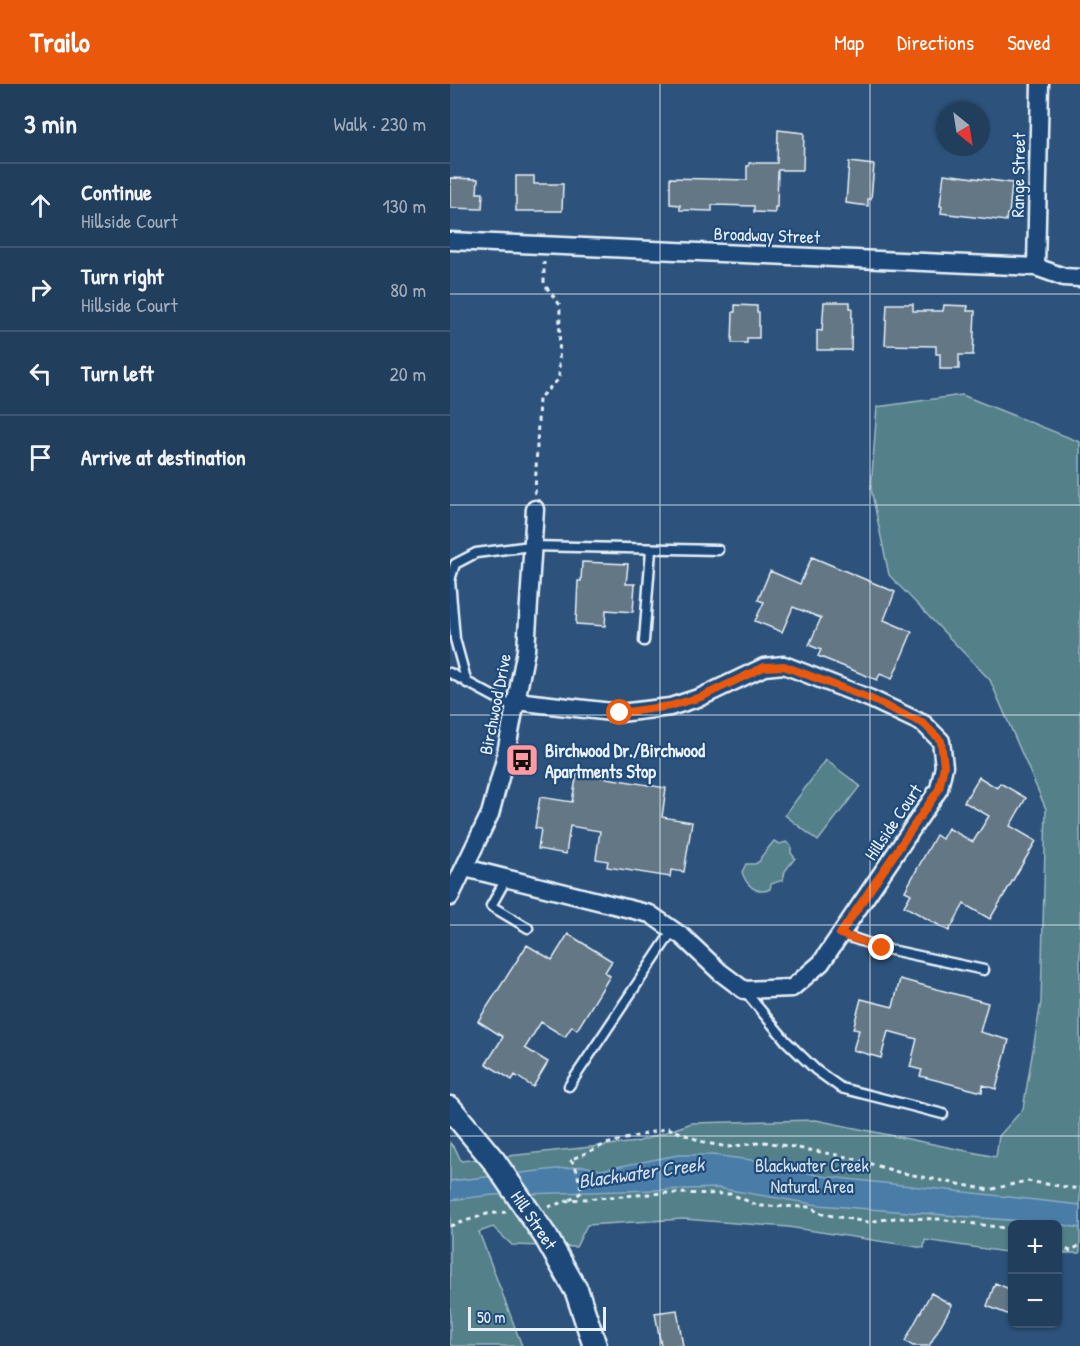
<!DOCTYPE html>
<meta charset="utf-8">
<style>
body{margin:0;font-family:"Patrick Hand",sans-serif;background:#2a4563;color:#f1f3f6}
.controls{position:absolute;right:18px;bottom:18px;display:grid;overflow:hidden;border-radius:9px;box-shadow:0 2px 4px #0004}
.controls button{width:54px;height:54px;display:grid;place-items:center;padding:0;border:0;border-bottom:2px solid #3f5772;background:#223e5d;color:#f1f3f6;font:30px sans-serif}
.compass{position:absolute;left:486px;top:18px;width:54px;height:54px;border-radius:50%;background:#223e5d;box-shadow:0 2px 4px #0004;rotate:150deg}
.scale{position:absolute;left:18px;bottom:15px;width:138px;box-sizing:border-box;padding-left:6px;border:3px solid #e8f1f8;border-top:0;font-size:16px;line-height:21px;white-space:nowrap;color:#e8f1f8;-webkit-text-stroke:4px #1f4a7a;paint-order:stroke}
.stop{position:absolute;width:18px;height:18px;margin:-14px;border:4px solid #ea580c;border-radius:50%;background:#fff}
.stop.end{background:#ea580c;border-color:#fff;box-shadow:0 2px 6px #0008}
.list{margin:0;padding:0;list-style:none}
h2{display:flex;justify-content:space-between;align-items:center;height:78px;margin:0;padding:0 24px;font-size:26px}
h2 small{font-size:20px;font-weight:400;color:#a2aebc}
.list li{display:grid;grid-template-columns:39px 1fr auto;gap:18px;align-items:center;box-sizing:border-box;height:84px;padding:0 24px;border-top:2px solid #3f5772}
.list b{display:block;font-size:22px;white-space:nowrap}
.list p{margin:0;font-size:20px;white-space:nowrap;color:#a2aebc}
.list em{font-size:20px;font-style:normal;color:#a2aebc}
.icon{flex:none;width:33px;height:33px;fill:none;stroke:currentColor;stroke-width:2;stroke-linecap:round;stroke-linejoin:round}
.map{position:relative;flex:none;width:630px;height:1262px;overflow:hidden}
header{display:flex;align-items:center;gap:36px;box-sizing:border-box;height:84px;padding:0 30px;background:#ea580c;color:#fff}
header strong{font-size:28px}
nav{display:flex;gap:33px;margin-inline-start:auto;font-size:21px}
main{display:flex}
aside{flex:1;background:#223e5d}
.map>svg:first-child{display:block}
.green{fill:#528089;stroke:#9db8c0;stroke-width:1.5}
.water{fill:#497ca6;stroke:#89abc7;stroke-width:1.5}
.building{fill:#647785;stroke:#e8f1f8;stroke-width:1.5}
.lines{fill:none;stroke-linecap:round;stroke-linejoin:round}
.lane-casing{stroke:#e8f1f8;stroke-width:13}
.street-casing{stroke:#e8f1f8;stroke-width:21}
.secondary-casing{stroke:#e8f1f8;stroke-width:27}
.path{stroke:#e8f1f8;stroke-width:3;stroke-dasharray:4.5 4.5;stroke-linecap:butt}
.lane{stroke:#1f4a7a;stroke-width:8}
.street{stroke:#1f4a7a;stroke-width:16}
.secondary{stroke:#1f4a7a;stroke-width:22}
.secondary-bridge-casing{stroke:#e8f1f8;stroke-width:27;stroke-linecap:butt}
.secondary-bridge{stroke:#1f4a7a;stroke-width:22}
.route{stroke:#ea580c;stroke-width:8}
.grid{fill:none;stroke:#e8f1f8;stroke-width:1.5;stroke-opacity:0.55}
.labels{text-anchor:middle;dominant-baseline:central;stroke-width:4.5;stroke-linejoin:round;paint-order:stroke}
.street-label{font-size:18px;fill:#e8f1f8;stroke:#1f4a7a}
.poi-label{font-size:18px;font-weight:bold;fill:#e8f1f8;stroke:#1f4a7a;text-anchor:start}
.park-label{font-size:18px;fill:#d2e0e7;stroke:#1f4a7a}
.water-label{font-size:20px;font-style:italic;fill:#d0dfec;stroke:#1f4a7a}
</style>
<header>
<strong>Trailo</strong>
<nav><a>Map</a><a>Directions</a><a>Saved</a></nav>
</header>
<main>
<aside>
<h2>3 min<small>Walk · 230 m</small></h2>
<ul class="list">
<li><svg class="icon" aria-label="ahead" viewBox="0 0 24 24"><path d="M12 20V5M6 11l6-6 6 6"/></svg><div><b>Continue</b><p>Hillside Court</p></div><em>130 m</em></li>
<li><svg class="icon" aria-label="right" viewBox="0 0 24 24"><path d="M7 20v-9h11M14 6l5 5-5 5"/></svg><div><b>Turn right</b><p>Hillside Court</p></div><em>80 m</em></li>
<li><svg class="icon" aria-label="left" viewBox="0 0 24 24"><path d="M17 20v-9H6M10 6l-5 5 5 5"/></svg><div><b>Turn left</b></div><em>20 m</em></li>
<li><svg class="icon" aria-label="arrive" viewBox="0 0 24 24"><path d="M6 21V4h12l-3 4 3 4H6"/></svg><div><b>Arrive at destination</b></div></li>
</ul>
</aside>
<div class="map">
<svg width="630" height="1262" viewBox="0 0 630 1262">
<rect width="100%" height="100%" fill="#2d537c"/>
<filter id="ink" filterUnits="userSpaceOnUse"><feTurbulence type="fractalNoise" baseFrequency=".0167" numOctaves="2"/><feDisplacementMap in="SourceGraphic" scale="12" xChannelSelector="R" yChannelSelector="G"/><feConvolveMatrix kernelMatrix="1 2 1 2 8 2 1 2 1" color-interpolation-filters="sRGB"/></filter>
<g filter="url(#ink)">
<path class="green" d="M512,311l118,47v811h-22v-29h-46v29l-87,-13 -1,8 -136,-21 -105,-8 -96,6 -11,22 -64,-2 -19,-18 -14,5 43,114h-72v-203l6,7 5,11 176,-19 55,-19 124,-3 180,37 3,-21 24,-27 18,-107 5,-193 -56,-129 -101,-105 -18,-86 6,-82z
M376,676l34,26 -42,55 -33,-26z
M324,757l6,3 6,-2 5,4v7l4,5 -10,13 -2,9 -12,4 -1,5c-14,7 -24,-5 -28,-17l4,-8h9l5,-3 1,-4z"/>
<path class="water" d="M228,1071h34l47,6 62,15 259,29v23l-22,-4 -239,-19 -101,-17 -225,7 -43,5v-19l133,-15 18,4z"/>
<path class="building" d="M328,46l26,3 -1,37h-25l-1,37h-2v6l-21,-1v-6l-42,-1v6l-32,-1v-5l-10,-1v-26l77,2v-14h2v-3h28z
M399,78l25,3 -3,34h-3v7l-22,-3z
M494,90l68,9 -3,31h-2l-1,7 -65,-8 1,-7h-2z
M66,92h18v8h29l-1,27h-46z
M0,94l28,1 -1,14h6l-1,16 -32,-1z
M374,218h26v6h2l-1,42h-34v-20l5,1z
M437,220h26v7h30l1,-6 24,1 -1,5h8l-2,44h-14v14h-19v-15h-4v-8l-51,-1z
M285,221l22,1v6h2v26h-12v5h-15l1,-31h2z
M362,473l83,35 -11,28 28,12 -20,47 -12,-5 -3,6 -59,-24 3,-6 -12,-5 12,-27 -28,-11 -11,25 -27,-11 9,-19 -6,-2 12,-29 30,13z
M132,478l46,2 -2,20h9l-2,28 -27,-2 -1,16 -29,-2 2,-43h3z
M127,689l89,15 -4,29 30,5 -8,50 -13,-2 -1,7 -63,-10 1,-6 -12,-2 4,-28 -30,-5 -4,28 -28,-5 3,-20 -6,-1 5,-31 32,5z
M529,693l18,11 3,-5 26,15 -16,28 26,15 -46,78 -26,-15 -15,27 -45,-25 7,-12 -6,-3 31,-56 6,4 6,-11 25,14 16,-26 -25,-14z
M118,850l44,27 -7,11 5,4 -33,54 -5,-4 -7,11 -24,-15 -16,26 23,14 -15,25 -18,-12 -3,5 -26,-16 17,-27 -25,-16 49,-76 25,15z
M450,895l88,24 -8,29 29,8 -13,49 -13,-4 -1,7 -62,-16 2,-6 -12,-3 7,-28 -29,-8 -7,27 -28,-8 6,-20 -6,-1 8,-30 32,8z
M545,1199l17,7v26l-25,-10z
M481,1209l21,12 -23,41h-16l-8,-5z
M227,1226l6,36h-22l-6,-33z"/>
<g class="lines">
<defs>
<path id="lane" d="M0,496l5,-16 21,-11 55,-7 187,4
M0,496l5,59 12,44
M194,557l7,-91
M0,589l65,35
M56,795l-15,27 37,22
M391,850l41,14 102,22
M294,906l42,51 30,29 25,18 102,26
M119,1002l104,-156"/>
<path id="street" d="M0,157l586,26 28,10 16,1
M586,183l4,-183
M15,784l185,46 33,23 37,35 24,18 48,-2 29,-25 118,-174 5,-23 -3,-25 -17,-17 -53,-25 -87,-34 -20,2 -63,30 -31,10 -50,6 -104,-12
M0,813l40,-83 14,-51 22,-113 9,-141"/>
<path id="secondary" d="M0,1024l44,53
M96,1153l31,55 18,54"/>
</defs>
<use href="#lane" class="lane-casing"/>
<use href="#street" class="street-casing"/>
<use href="#secondary" class="secondary-casing"/>
<path class="path" d="M85,410l4,-96 20,-19 1,-74 -16,-21v-22
M120,1116l12,-8 -7,-28 -5,-4 36,-16 62,-16 38,15 22,4 37,-5 83,15 50,15 91,18 37,-9 54,8
M98,1123l22,-7 94,-7 67,1 28,12 54,1 4,6 50,9 28,-4 44,1 73,10
M0,1142l37,-12 19,-2
M608,1163l13,4 9,-6"/>
<use href="#lane" class="lane"/>
<use href="#street" class="street"/>
<use href="#secondary" class="secondary"/>
<defs>
<path id="secondary-bridge" d="M44,1077l52,76"/>
</defs>
<use href="#secondary-bridge" class="secondary-bridge-casing"/>
<use href="#secondary-bridge" class="secondary-bridge"/>
</g>
</g>
<g class="lines" filter="url(#ink)">
<path class="route" d="M170,629l50,-7 31,-9 63,-30 20,-1 87,33 53,25 17,17 3,25 -5,23 -99,145 42,14"/>
</g>
<path class="grid" d="M210,0v1262M420,0v1262M0,210h630M0,421h630M0,631h630M0,841h630M0,1052h630"/>
<defs>
<symbol id="bus-square" viewBox="-11 -11 22 22"><rect x="-9" y="-9" width="18" height="18" rx="4" fill="#ff9aa2" stroke="#1f4a7a"/><path d="M-5-6H5V4H4V6H2V4H-2V6H-4V4H-5ZM-3.5-4V0h7V-4ZM-3.5 1.2v1.5H-2V1.2ZM2 1.2v1.5H3.5V1.2Z" fill="#111"/></symbol>
</defs>
<g fill-rule="evenodd">
<use href="#bus-square" x="53" y="657" width="38" height="38"/>
</g>
<g class="labels">
<g class="street-label">
<text transform="translate(568 91) rotate(-89)">Range Street</text>
<text transform="translate(317 151) rotate(2)">Broadway Street</text>
<text transform="translate(45 620) rotate(-79)">Birchwood Drive</text>
<text transform="translate(443 738) rotate(-56)">Hillside Court</text>
<text transform="translate(84 1136) rotate(56)">Hill Street</text>
</g>
<g class="poi-label">
<text x="95" y="666">Birchwood Dr./Birchwood<tspan x="95" dy="21">Apartments Stop</tspan></text>
</g>
<g class="park-label">
<text x="362" y="1081">Blackwater Creek<tspan x="362" dy="21">Natural Area</tspan></text>
</g>
<g class="water-label">
<text transform="translate(191 1088) rotate(-8)">Blackwater Creek</text>
</g>
</g>
</svg>
<div class="controls">
<button>+</button>
<button>−</button>
</div>
<svg class="compass" viewBox="-18 -18 36 36"><path d="M0-13l5 13h-10z" fill="#e53935"/><path d="M0 13l5-13h-10z" fill="#a2aebc"/></svg>
<div class="scale">50 m</div>
<div class="stop" style="left:170px;top:629px"></div>
<div class="stop end" style="left:432px;top:864px"></div>
</div>
</main>
